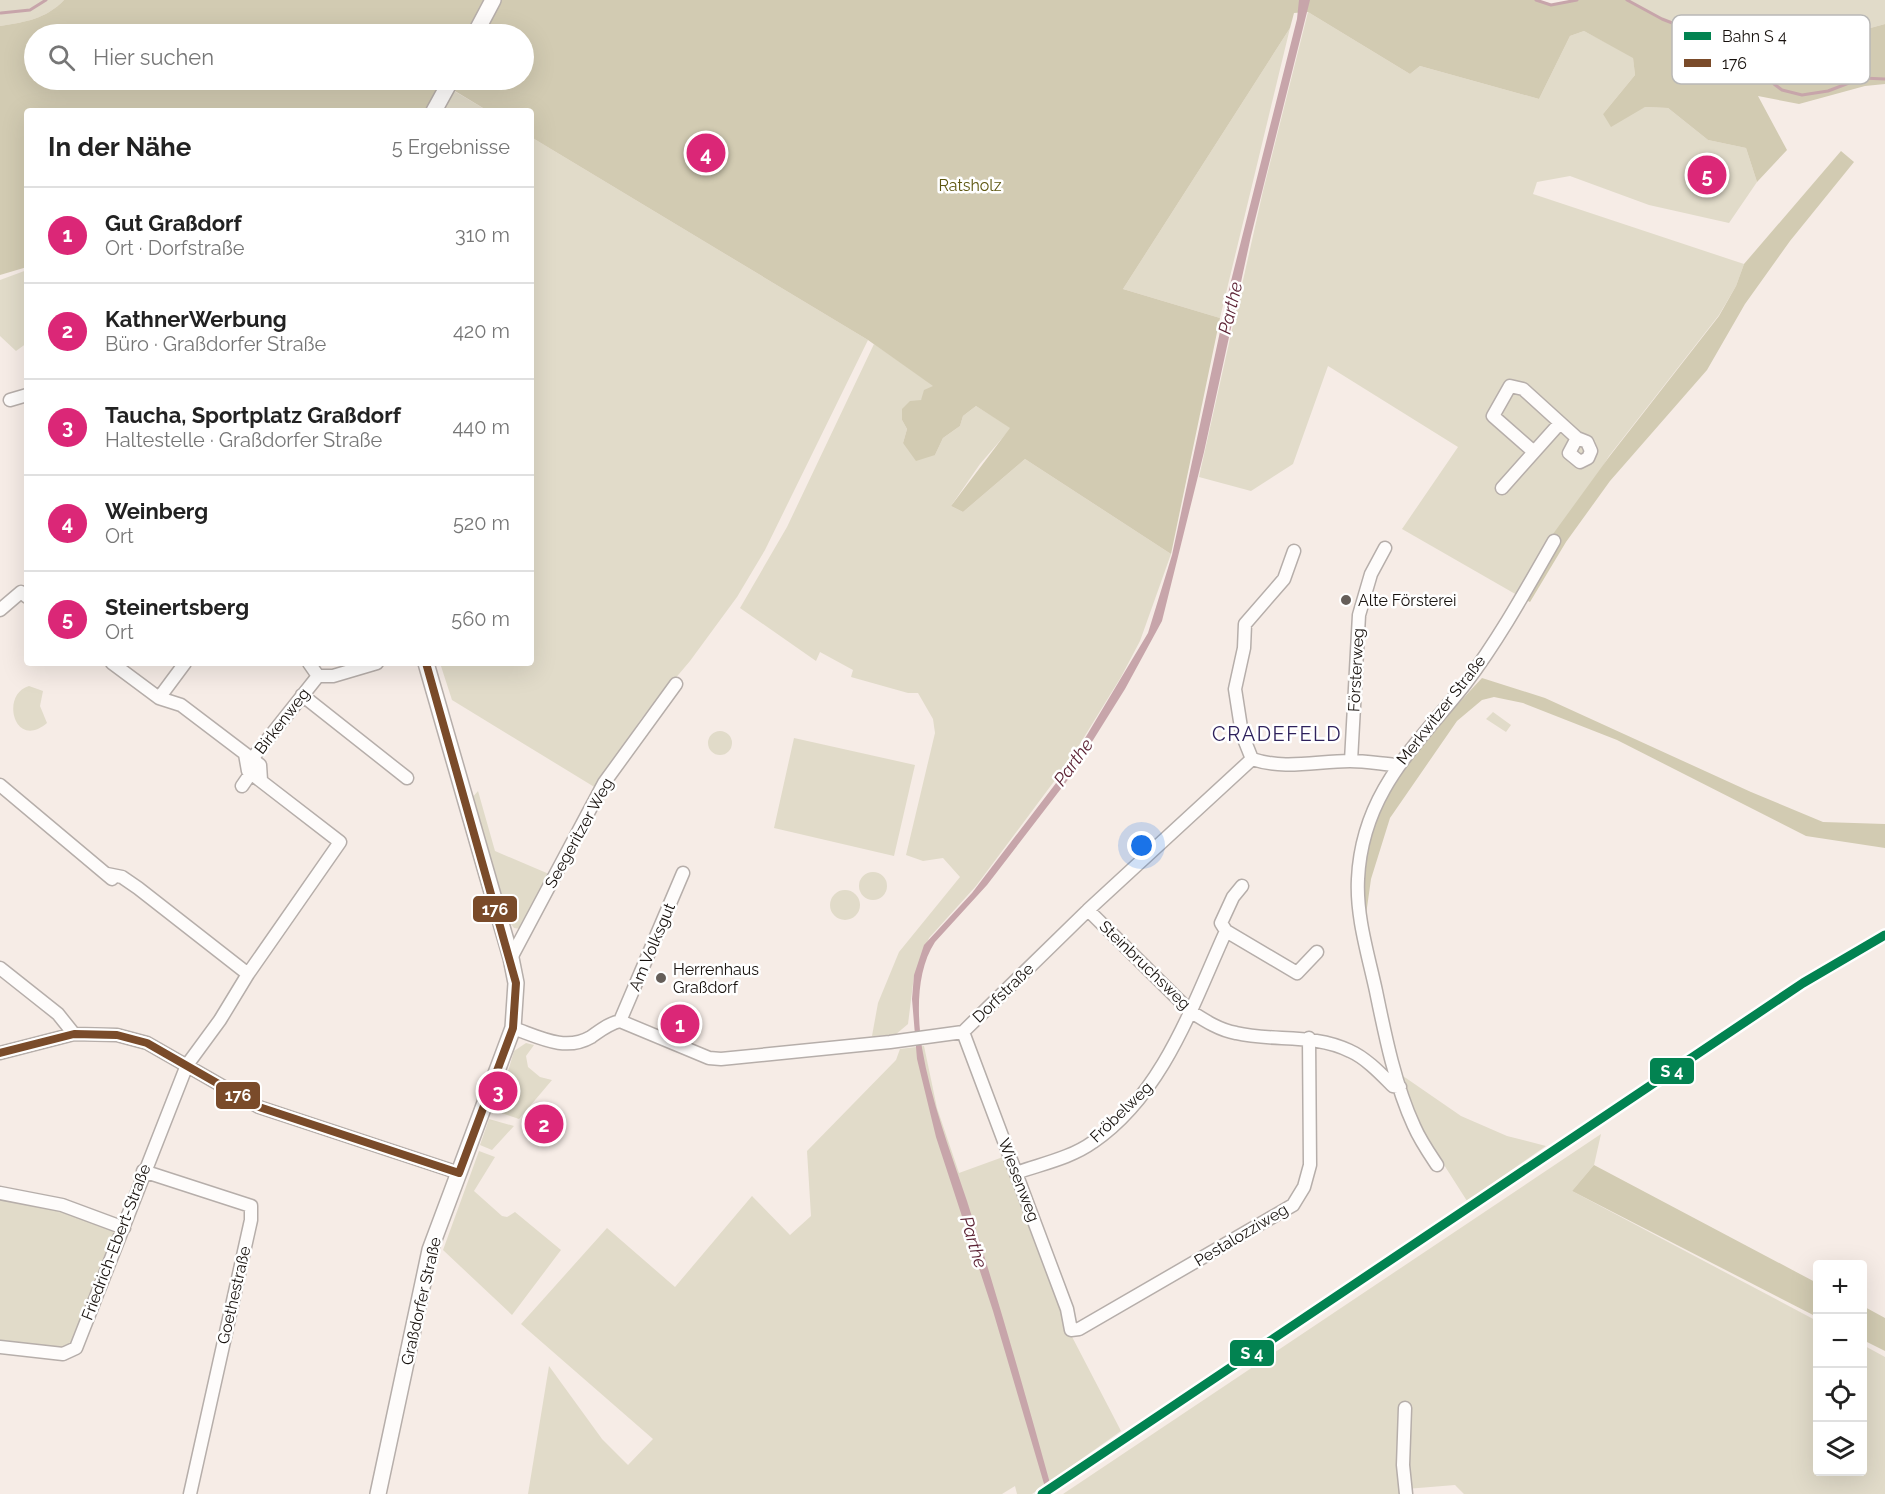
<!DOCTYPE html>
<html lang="de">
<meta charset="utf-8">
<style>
body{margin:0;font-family:Raleway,sans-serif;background:#f6f6f6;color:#222}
.controls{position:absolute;right:18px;bottom:18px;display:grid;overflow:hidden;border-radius:6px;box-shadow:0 6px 24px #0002}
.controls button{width:54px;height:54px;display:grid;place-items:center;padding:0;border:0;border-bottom:2px solid #e0e0e0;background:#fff;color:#222;font:30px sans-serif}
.you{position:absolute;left:1142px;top:846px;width:21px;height:21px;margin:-15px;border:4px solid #fff;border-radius:50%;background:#1a73e8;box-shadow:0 0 0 9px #1a73e833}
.badge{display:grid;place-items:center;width:39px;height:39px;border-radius:50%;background:#db2777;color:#fff;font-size:20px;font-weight:700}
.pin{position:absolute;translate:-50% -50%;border:3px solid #fff;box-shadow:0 2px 6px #0006}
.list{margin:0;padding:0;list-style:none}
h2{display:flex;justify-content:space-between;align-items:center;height:78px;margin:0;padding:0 24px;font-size:26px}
h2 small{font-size:20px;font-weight:400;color:#767676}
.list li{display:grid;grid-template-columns:39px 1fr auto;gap:18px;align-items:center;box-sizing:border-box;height:96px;padding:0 24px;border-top:2px solid #e0e0e0}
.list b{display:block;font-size:22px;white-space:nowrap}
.list p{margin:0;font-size:20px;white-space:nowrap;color:#767676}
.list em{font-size:20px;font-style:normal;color:#767676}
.icon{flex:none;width:33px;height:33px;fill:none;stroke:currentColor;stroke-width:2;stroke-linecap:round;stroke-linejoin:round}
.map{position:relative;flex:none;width:1885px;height:1494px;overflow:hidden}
.search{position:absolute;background:#fff;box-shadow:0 6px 24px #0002;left:24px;top:24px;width:510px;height:66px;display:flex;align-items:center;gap:15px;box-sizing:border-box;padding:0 21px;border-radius:33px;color:#767676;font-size:22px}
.panel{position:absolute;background:#fff;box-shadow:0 6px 24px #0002;left:24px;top:108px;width:510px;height:558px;border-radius:6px}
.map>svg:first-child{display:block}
.green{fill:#e1dbc9}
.forest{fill:#d2cbb2;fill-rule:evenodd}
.water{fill:#c7a5aa}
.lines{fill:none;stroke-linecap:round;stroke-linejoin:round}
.stream{stroke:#c7a5aa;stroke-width:3}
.minor-casing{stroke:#b6aeaa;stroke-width:15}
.tertiary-casing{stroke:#b6aeaa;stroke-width:18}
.minor{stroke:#fefcfb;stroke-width:12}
.tertiary{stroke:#fefcfb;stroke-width:15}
.bus-1-casing{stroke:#fff;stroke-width:12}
.bus-1{stroke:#7a4b2a;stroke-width:8}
.rail-1-casing{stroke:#fff;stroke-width:14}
.rail-1{stroke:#028351;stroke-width:9}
.poi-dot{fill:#655e59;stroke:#fff;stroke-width:2}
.labels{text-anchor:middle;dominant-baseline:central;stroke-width:5;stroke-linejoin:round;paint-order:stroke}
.park-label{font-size:16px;fill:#5d560f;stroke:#fff}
.poi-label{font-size:16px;fill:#17110d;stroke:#fff;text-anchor:start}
.street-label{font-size:16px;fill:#17110d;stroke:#fff}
.water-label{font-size:18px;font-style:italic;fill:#5c2234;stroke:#fff}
.quarter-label{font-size:20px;letter-spacing:1.5px;fill:#2e215c;stroke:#fff}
.key{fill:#fff;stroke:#b9b8b6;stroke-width:1.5}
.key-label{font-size:16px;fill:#17110d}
.line-badge{stroke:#fff;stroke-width:2}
.badge-label{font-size:16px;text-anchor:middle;font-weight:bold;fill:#fff}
</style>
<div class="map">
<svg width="1885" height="1494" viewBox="0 0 1885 1494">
<rect width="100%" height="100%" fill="#f6ece6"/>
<path class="green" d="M0,0h64c-18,19 -39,22 -64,26z
M1627,0h258v24l-128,35 -5,-5 -90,-35z
M1308,12l102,62 10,-8 119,33 31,-63 14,-5 49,26 2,18 -32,39 42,-7 23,1 40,32 38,8 11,34 -28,41 -80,-18 -79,-29 -33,6 -4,12 211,70 -8,22 -17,29 -110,141 -85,143 -122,-70 56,-82 -130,-81 -35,98 -42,27 -52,-14 64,-286z
M1290,28l-70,290 -97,-29z
M449,88l39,23h-51z
M531,137l337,203 -103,210 -28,47 -47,64 -49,58 -45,69 -144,-88 -12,-37h91z
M27,270v73l-11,8 -16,-15v-56z
M874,344l60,42 -32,34 5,9 -4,14 32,12 8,-17 17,-12 3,-10 13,-10 35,22 -31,36 -29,42 12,6 62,-53 146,95 -31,87 -19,36 -51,83 -94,126 -47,52 -15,38 -6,48 -13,11 -23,1 6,-33 21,-51 61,-75 -17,-19 -20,3 -17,-6 29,-122 -2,-14 -15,-26h-10l-57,-16 2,-7 -33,-18 -4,9 -76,-53 47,-81z
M29,686l14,5 -3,15 7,17c-33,28 -47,-29 -18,-37z
M1493,712l18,13 -5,7 -20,-13z
M708 743a12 12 0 1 1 24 0a12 12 0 1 1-24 0Z
M794,738l121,27 -21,91 -120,-28z
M478,791l17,60 54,23 -28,55 -7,-1 -7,-9 -35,-121z
M859 886a14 14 0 1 1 28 0a14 14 0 1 1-28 0Z
M830 905a15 15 0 1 1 30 0a15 15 0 1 1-30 0Z
M526,1043l8,2 -8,11 2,11 12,10 12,3 -33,39 -26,-9 5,-15h3l13,-44z
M924,1046l13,62 22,65 44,-16 65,172 53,102 -89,63h-15l-2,-8 -13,8h-474l21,-128 53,73 26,26 25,-26 -132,-115 86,-96 68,59 77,-91 38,39 21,-19 -4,-65 89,-91 4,-11z
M1403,1076l58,40 46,20 39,10 -79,55 -49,-77z
M489,1119l25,7 -22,24 -12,-5z
M1601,1134l-7,31 -22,26 245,130 1,151h44l1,-127 22,12v137h-421l-9,-9 -49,4v5h-343z
M479,1151l16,6 -21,34 28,25 5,1 8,-5 46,38 -49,65 -69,-65z
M0,1199l46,6 69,26 -40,111 -9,8 -66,-7z"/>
<path class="forest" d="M64,0h1472l15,5 26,-5h50l35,19 90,35 5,5 128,-35v60l-20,2 -66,18 -41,-8 29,54 -30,32 -11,-34 -38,-8 -40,-32 -23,-1 -34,20 -8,-13 32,-39 -2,-17 -49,-27 -14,5 -31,63 -119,-33 -10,8 -102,-62 -14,1 -4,15 -167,261 97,29 -49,236 -146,-95 -62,53 -12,-6 59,-78 -34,-22 -13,10 -3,10 -17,12 -8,17 -19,6 -13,-18 4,-14 -5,-9v-11l8,-8 11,-1 3,-10 9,-4 -65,-46 -337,-203v-26h-43l-48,-29 -15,29h-398v156l-27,8v-249c25,-4 46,-7 64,-26zM34,34h490v46h-490z
M1841,151l13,11 -64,79 -45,63 -38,66 -97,111 -44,61 -36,60 -6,-3 35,-61 -6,-4 56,-77 110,-141 17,-30 8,-22z
M1482,678l63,20 206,94 72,30 62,2v24l-79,-12 -189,-96 -94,-37 -29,-6 -12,3 -25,21 -67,97 -19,61 -6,43c-1,-19 -6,-42 -2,-60 16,-75 69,-130 119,-184z
M1594,1165l223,118v34l-245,-126z
M1863,1306l22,12v33l-22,-11z"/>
<path class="water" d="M1299,0h11l-59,236 -47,216 -42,169 -37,68 -55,88 -83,108 -52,57c-19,29 -18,72 -13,106 9,53 28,102 45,153 31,97 59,195 86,293h-6l-54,-183 -57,-174 -19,-78 -5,-60 2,-24 10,-30 48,-52 94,-123 82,-137 24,-78 58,-270 67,-266z"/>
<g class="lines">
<path class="stream" d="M1536,0l15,5 26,-5
M1627,0l35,19 90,35 12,12 10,18 8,6 20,5 26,-4 34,-13 23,1
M1,13l29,-3 16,-10"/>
<defs>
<path id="minor" d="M10,400l17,-5
M1534,452l-41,-36 17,-30 13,3 54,49 10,4 4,9 -3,7 -8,4 -11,-9 8,-15
M1502,488l58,-65
M0,610l21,-18 6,5
M112,663l47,35 22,7 79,60 1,15
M309,663l9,13
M318,676h15l44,-13
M302,695l105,83
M159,698l26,-35
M1252,759l-10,-25 -7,-45 9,-41 1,-24 39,-45 10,-28
M1252,759c33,11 65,2 98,2 16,0 32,3 47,4
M1351,761l8,-146 12,-41 14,-26
M248,764l70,-88
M0,785l112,94
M242,786l9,-13
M107,874l15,3 16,11 110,86
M1242,886l-9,11 -12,26 5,8 71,42 20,-21
M1088,910l102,101c14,9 29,19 46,22 38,9 77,0 114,18 16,7 31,23 43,35l7,1
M511,958l93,-175 72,-99
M0,968l58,46 16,20
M620,1021l63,-148
M513,1028c26,9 52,24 78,9 10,-7 17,-13 29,-16l89,37 12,1 169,-17 73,-10 125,-122 164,-151
M963,1032l104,277 4,21 8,-1 214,-124 11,-18 6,-22 -1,-127
M0,1053l74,-19 43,1 30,8 112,64 200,66
M1437,1165c-8,-12 -17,-25 -23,-39 -19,-41 -29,-91 -38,-135 -8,-37 -20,-75 -18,-112 4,-87 58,-133 107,-195 34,-45 61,-94 89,-143
M143,1171l108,35v14l-61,274
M1016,1173c25,-9 55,-15 77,-31 70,-48 99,-136 133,-211
M0,1193l62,12 62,23
M0,1347l63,7 13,-6 111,-283 33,-45 28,-46 92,-132 -92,-71 -3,-17
M1405,1408l-2,57 3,29"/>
<path id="tertiary" d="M475,34l18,-34
M434,111l17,-31
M378,1494l52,-244 83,-222 3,-45 -5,-25 -85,-295"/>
</defs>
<use href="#minor" class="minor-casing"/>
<use href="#tertiary" class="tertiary-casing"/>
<use href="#minor" class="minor"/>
<use href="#tertiary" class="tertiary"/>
<defs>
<path id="bus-1" d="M0,1053l74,-19 43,1 30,8 112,64 200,66 54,-145 3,-45 -90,-320"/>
</defs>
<use href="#bus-1" class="bus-1-casing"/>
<use href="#bus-1" class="bus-1"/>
<defs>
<path id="rail-1" d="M1042,1494l761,-511 82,-48"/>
</defs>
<use href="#rail-1" class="rail-1-casing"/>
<use href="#rail-1" class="rail-1"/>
</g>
<g class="poi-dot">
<circle cx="1346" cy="600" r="6"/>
<circle cx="661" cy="978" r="6"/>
</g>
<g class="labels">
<g class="park-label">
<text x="970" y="185">Ratsholz</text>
</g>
<g class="poi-label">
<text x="1358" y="600">Alte Försterei</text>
<text x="673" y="969">Herrenhaus<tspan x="673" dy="18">Graßdorf</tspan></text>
</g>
<g class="street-label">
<text transform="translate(1356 670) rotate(-87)">Försterweg</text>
<text transform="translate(1441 710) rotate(-52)">Merkwitzer Straße</text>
<text transform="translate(282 721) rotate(-52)">Birkenweg</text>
<text transform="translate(579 833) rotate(-61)">Seegeritzer Weg</text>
<text transform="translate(652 947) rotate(-67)">Am Volksgut</text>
<text transform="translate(1145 965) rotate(44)">Steinbruchsweg</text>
<text transform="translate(1003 993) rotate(-44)">Dorfstraße</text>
<text transform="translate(1121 1112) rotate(-44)">Fröbelweg</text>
<text transform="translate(1019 1180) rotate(69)">Wiesenweg</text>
<text transform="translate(1241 1235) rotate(-31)">Pestalozziweg</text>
<text transform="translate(116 1242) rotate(-69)">Friedrich-Ebert-Straße</text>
<text transform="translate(234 1295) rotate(-77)">Goethestraße</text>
<text transform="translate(421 1301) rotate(-77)">Graßdorfer Straße</text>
</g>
<g class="water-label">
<text transform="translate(1230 308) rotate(-77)">Parthe</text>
<text transform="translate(1073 762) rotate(-54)">Parthe</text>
<text transform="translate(974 1242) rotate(73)">Parthe</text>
</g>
<g class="quarter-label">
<text x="1277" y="734">CRADEFELD</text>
</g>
</g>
<rect x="1672" y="15" width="198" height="69" rx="9" class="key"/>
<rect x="1684" y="32" width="27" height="8" fill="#028351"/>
<rect x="1684" y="59" width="27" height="8" fill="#7a4b2a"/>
<g class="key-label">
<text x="1722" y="42">Bahn S 4</text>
<text x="1722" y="69">176</text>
</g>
<g class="line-badge">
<rect x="472" y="895" width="46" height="28" rx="6" fill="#7a4b2a"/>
<rect x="1649" y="1057" width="46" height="28" rx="6" fill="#028351"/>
<rect x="215" y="1081" width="46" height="29" rx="6" fill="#7a4b2a"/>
<rect x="1229" y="1339" width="46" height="28" rx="6" fill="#028351"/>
</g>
<g class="badge-label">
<text x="495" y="915">176</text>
<text x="1672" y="1077">S 4</text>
<text x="238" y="1101">176</text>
<text x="1252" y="1359">S 4</text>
</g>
</svg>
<div class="controls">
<button>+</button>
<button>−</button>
<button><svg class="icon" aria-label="locate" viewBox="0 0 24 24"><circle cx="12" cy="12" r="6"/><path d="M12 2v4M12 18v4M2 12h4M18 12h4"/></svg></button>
<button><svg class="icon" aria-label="layers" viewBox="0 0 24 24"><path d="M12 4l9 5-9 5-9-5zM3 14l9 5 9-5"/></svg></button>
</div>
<div class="you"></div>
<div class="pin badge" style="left:680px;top:1024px">1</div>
<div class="pin badge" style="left:544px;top:1124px">2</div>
<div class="pin badge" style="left:498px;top:1091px">3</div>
<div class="pin badge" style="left:706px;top:153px">4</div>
<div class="pin badge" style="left:1707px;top:175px">5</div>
<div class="search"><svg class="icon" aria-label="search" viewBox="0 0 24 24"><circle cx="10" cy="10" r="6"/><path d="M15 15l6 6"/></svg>Hier suchen</div>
<section class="panel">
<h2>In der Nähe<small>5 Ergebnisse</small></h2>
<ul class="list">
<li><span class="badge">1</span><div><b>Gut Graßdorf</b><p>Ort · Dorfstraße</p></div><em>310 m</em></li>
<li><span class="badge">2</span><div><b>KathnerWerbung</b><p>Büro · Graßdorfer Straße</p></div><em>420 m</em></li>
<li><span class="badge">3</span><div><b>Taucha, Sportplatz Graßdorf</b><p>Haltestelle · Graßdorfer Straße</p></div><em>440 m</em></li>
<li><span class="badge">4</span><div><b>Weinberg</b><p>Ort</p></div><em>520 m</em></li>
<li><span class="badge">5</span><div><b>Steinertsberg</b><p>Ort</p></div><em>560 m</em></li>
</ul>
</section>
</div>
